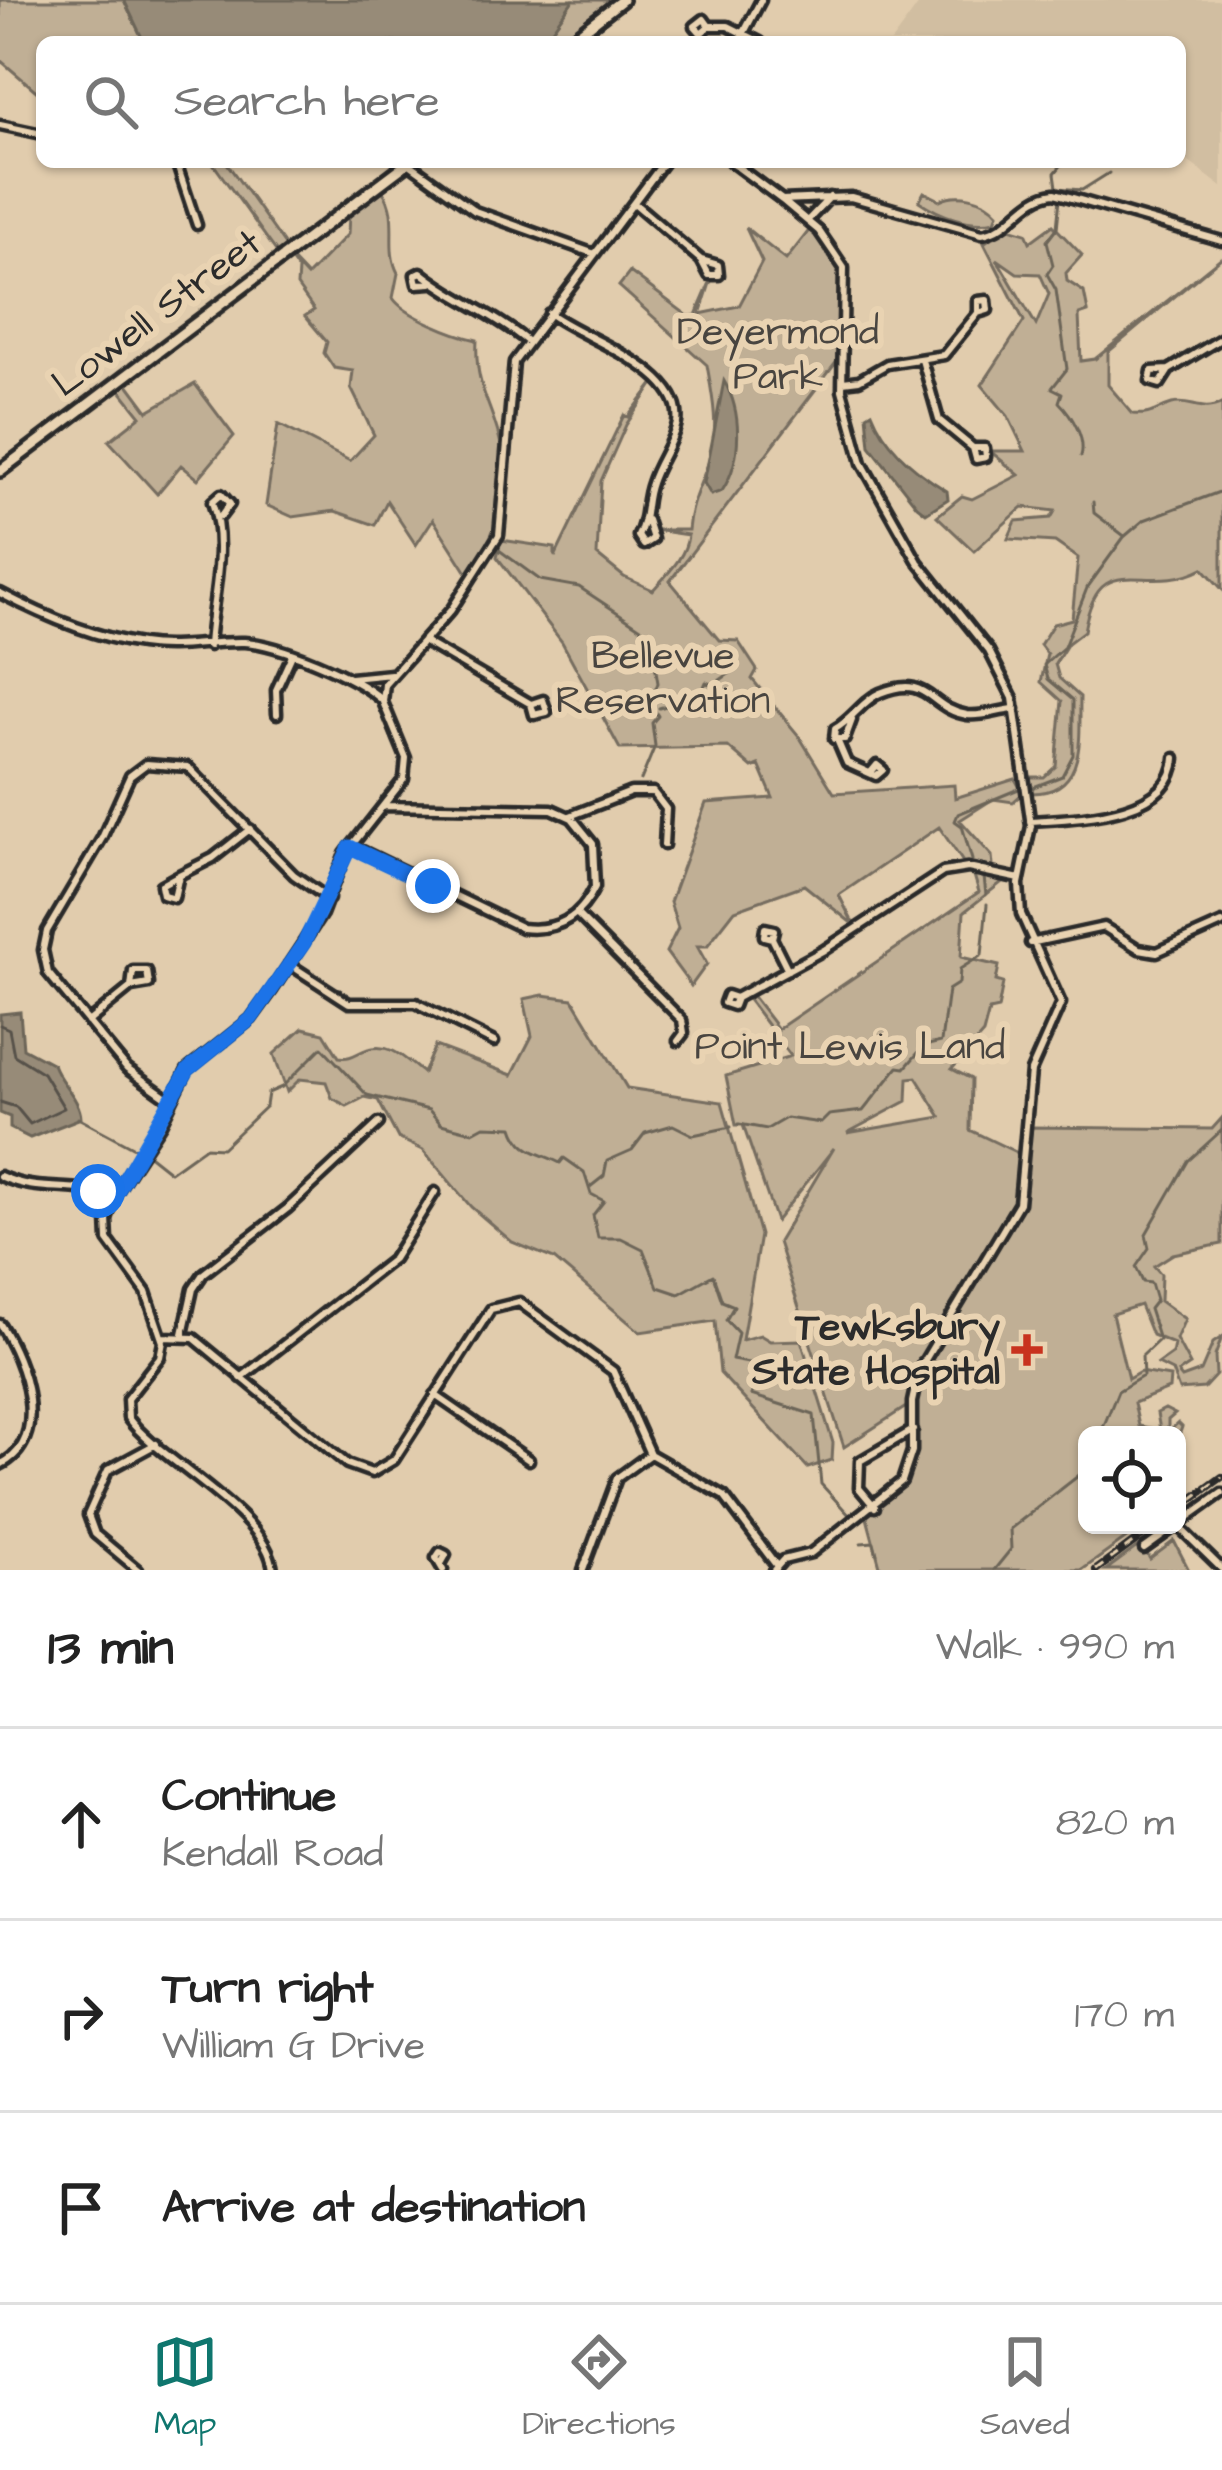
<!DOCTYPE html>
<meta charset="utf-8">
<style>
body{margin:0;font-family:"Architects Daughter",sans-serif;background:#f6f6f6;color:#222}
.controls{position:absolute;right:36px;bottom:36px;display:grid;overflow:hidden;border-radius:18px;box-shadow:0 3px 9px #0004}
.controls button{width:108px;height:108px;display:grid;place-items:center;padding:0;border:0;border-bottom:3px solid #e0e0e0;background:#fff;color:#222;font:60px sans-serif}
.stop{position:absolute;width:36px;height:36px;margin:-27px;border:9px solid #1a73e8;border-radius:50%;background:#fff}
.stop.end{background:#1a73e8;border-color:#fff;box-shadow:0 3px 12px #0008}
.list{margin:0;padding:0;list-style:none}
h2{display:flex;justify-content:space-between;align-items:center;height:156px;margin:0;padding:0 48px;font-size:51px}
h2 small{font-size:39px;font-weight:400;color:#767676}
.list li{display:grid;grid-template-columns:78px 1fr auto;gap:36px;align-items:center;box-sizing:border-box;height:192px;padding:0 48px;border-top:3px solid #e0e0e0}
.list b{display:block;font-size:45px;white-space:nowrap}
.list p{margin:0;font-size:39px;white-space:nowrap;color:#767676}
.list em{font-size:39px;font-style:normal;color:#767676}
.icon{flex:none;width:66px;height:66px;fill:none;stroke:currentColor;stroke-width:2;stroke-linecap:round;stroke-linejoin:round}
.map{position:relative;flex:none;width:1222px;height:1570px;overflow:hidden}
.search{position:absolute;background:#fff;box-shadow:0 3px 9px #0004;left:36px;right:36px;top:36px;height:132px;display:flex;align-items:center;gap:30px;box-sizing:border-box;padding:0 42px;border-radius:18px;color:#767676;font-size:45px}
.sheet{height:732px;background:#fff}
nav{display:flex;justify-content:space-around;align-items:center;box-sizing:border-box;height:168px;border-top:3px solid #e0e0e0;background:#fff;font-size:33px;color:#767676}
nav a{display:grid;justify-items:center;gap:6px}
nav .on{color:#0f766e}
.map>svg:first-child{display:block}
.built{fill:#d1bea1}
.green{fill:#c0af95;stroke:#766d60;stroke-width:3;fill-rule:evenodd}
.water{fill:#978b78;stroke:#6c6559;stroke-width:3}
.lines{fill:none;stroke-linecap:round;stroke-linejoin:round}
.shore{stroke:#56514a;stroke-width:3}
.stream{stroke:#6c6559;stroke-width:3}
.minor-casing{stroke:#2b2b2b;stroke-width:15}
.major-casing{stroke:#2b2b2b;stroke-width:18}
.minor{stroke:#e9d3b2;stroke-width:6}
.major{stroke:#e9d3b2;stroke-width:9}
.rail-casing{stroke:#2b2b2b;stroke-width:8}
.rail{stroke:#e9d3b2;stroke-width:3;stroke-dasharray:9;stroke-linecap:butt}
.route{stroke:#1a73e8;stroke-width:15}
.poi-dot{fill:#c8321e;stroke:#e9d3b2;stroke-width:4.5}
.labels{text-anchor:middle;dominant-baseline:central;stroke-width:12;stroke-linejoin:round;paint-order:stroke}
.street-label{font-size:39px;fill:#2b2b2b;stroke:#e9d3b2}
.park-label{font-size:39px;fill:#494540;stroke:#e9d3b2}
.poi-label{font-size:39px;font-weight:bold;fill:#2b2b2b;stroke:#e9d3b2;text-anchor:end}
</style>
<div class="map">
<svg width="1222" height="1570" viewBox="0 0 1222 1570">
<rect width="100%" height="100%" fill="#e1ccad"/>
<filter id="ink" filterUnits="userSpaceOnUse"><feTurbulence type="fractalNoise" baseFrequency=".00833" numOctaves="2"/><feDisplacementMap in="SourceGraphic" scale="24" xChannelSelector="R" yChannelSelector="G"/><feConvolveMatrix kernelMatrix="1 2 1 2 8 2 1 2 1" color-interpolation-filters="sRGB"/></filter>
<g filter="url(#ink)">
<path class="built" d="M922,0h300v187l-42,-32v-113h-289z"/>
<path class="green" d="M0,0h124l20,42 -16,-4 -86,4v54l-42,-36z
M573,0h42l-53,42h-19z
M212,162h14l61,86 -9,6z
M382,190c19,27 2,57 16,83l-5,25c12,18 62,37 84,42 -3,50 18,68 25,110 8,51 -6,84 -34,124l-35,-55 -17,26 -29,-44 -12,24 -40,-14 -42,6 -27,-12 12,-81 72,37 24,-26 -23,-47 2,-17 -19,-3 -10,-15 3,-11 -22,-26 9,-6 -17,-24 1,-16 -9,-13 18,19 41,-42 1,-19z
M924,192l16,8c17,-9 45,-3 58,13l-3,8c-25,6 -56,-6 -76,-20z
M1016,219l-7,9 17,5 4,9 23,-17 29,30 -16,18 1,8 17,11 4,20 -9,3 2,46 14,-2 127,-102 -114,95v33l25,29c19,2 22,-5 39,-10 18,-5 30,10 50,-1v186l-19,-21c-58,31 -104,-25 -119,63l-16,12 -13,21 4,14 21,19c-1,37 8,96 -48,96l-2,-16h14l12,-11 6,-65 -21,-19 6,-28 -7,-9 13,-21 19,-5 6,-61 -23,-16 -47,-3 8,-18 35,-3 4,-7 -32,-4 -49,44 -37,-35 25,-20 10,3 47,-24 -29,-24h35l-17,-35 -26,-31 42,-64 -40,-78zM997,259l20,14 23,1 9,20 -13,31z
M746,228l40,32 25,-32 32,47 -5,85 -168,221 49,59 19,1 19,29 -5,9 47,57 35,57 120,-8 1,13 60,-19 8,14 -10,9 -20,-3 -33,21 32,36 2,20 12,3 -42,33 -3,45 38,9 -3,15 7,2 -5,26 -9,2 -6,23 -31,35 19,10 -1,51 52,25 -10,55 -92,153 -14,44 -62,40 -66,-205 56,-94 -58,73 -33,-96h-7l-10,-49 65,-20 -45,-59 5,-3 27,35 201,-137 -9,-30h-7l-24,-35 -100,68 15,30 -50,-40 -69,25 -28,36h-10l10,18 -16,22 -25,-34 12,-24 -8,-26 36,-99 67,-5 -14,-33 -7,3 -24,-21 -108,2 -58,-107 -65,-85 4,-17 54,8v9l69,-142 4,2 27,-35 -29,43 -25,56 -4,74 27,22 29,13c14,-16 33,-33 35,-55l-34,-5h34c2,-29 15,-48 23,-76 8,-29 1,-60 -4,-89l-88,-79 11,-14 58,44 8,-1 15,-35 -11,34 39,-8 23,-44zM916,1077l25,40 -94,16 60,-32 1,-23z
M125,380l23,31 47,-27 39,52 -36,43 -17,-14 -24,29 -48,-53 32,-25 -23,-29z
M543,995l30,4 54,89 95,14 38,133 -18,105 18,-5 10,6 31,-1 32,103 -1,17 -24,8 -88,-95 -5,-52 -75,11 -86,-73 -42,-17 -41,-35 -48,-57 -25,-12 -20,-38 -13,-3 -18,9 -15,-8 -6,-16 -26,-3 -13,13 -13,-38 29,-26 21,5 15,24c14,2 16,-4 29,-8 23,-7 38,11 55,24l12,-27 77,29 20,-39 -8,-37z
M1222,1118v126l-49,10 -19,12 7,8 -1,27 25,18 -9,20 14,26 -12,8 4,5 19,-7 12,-28 9,-6 -7,19 1,19 -12,13 -25,2 -7,-19 -14,-7 14,-10 2,-10 -22,-9 -12,-30 -28,9 16,65 12,-7 30,5 -1,12 -35,14 5,23 21,4 -3,-17 8,-4 10,5 -7,6v12l10,-9 4,4 -5,14v-6h-90v90h44l4,7 -53,38h-201l-15,-56 42,-40 9,-88 103,-183 12,-76 180,2z
M1174,1541l15,29h-83l35,-26 9,15z"/>
<path class="water" d="M124,0h449l-30,42h-399z
M724,381c18,30 19,78 -2,110l-11,4 -7,-12z
M872,412c13,34 42,59 75,79l1,8 -22,14 -9,-7 -47,-60 -3,-31z
M20,1012l3,36 30,16c7,20 27,34 28,54l-51,20 -20,-10v-11l-10,-4v-99z"/>
<g class="lines">
<path class="shore" d="M0,1025l9,4 5,26 29,18 21,35 -34,16 -14,-17 -16,-5"/>
<path class="stream" d="M1057,187l-2,-14 9,-11
M1057,188l25,2 27,-17
M1060,198l-3,30 -10,13 6,24 -6,9 9,16 11,79 -15,19 10,5 -3,9c14,14 27,38 22,54
M1093,502l1,11 29,22
M495,547l45,33 39,7 71,47 8,49 -8,20 8,13 -6,7 3,23 -14,34
M659,708l41,-12 6,-14 7,3 20,-14
M1031,788l31,-12 11,-21v-55l-25,-21 -4,-14 20,-18 23,-59 37,-51 20,-17 78,-29
M972,860l-10,-34 -7,-5 3,-7 63,-26
M984,877l2,18
M78,1118l56,30
M739,1124l28,5 19,-11 35,5 8,-8 34,-4 35,-44 7,1 19,-22 17,-4 7,-52 11,-7 1,-14 22,-14 5,-51
M146,1153l24,19 35,-25 17,1 44,-42 2,-13 14,-6 40,-40 45,48 62,15 12,14 32,8 11,-6 29,1c8,27 28,25 47,36l4,-5 20,14 7,22 13,7 -11,14 5,23h23l22,11 15,38 21,7 34,-19 9,26 12,5 -8,14 12,13 -6,27 33,6 -14,29 63,20 7,69 30,33
M590,1187l14,-11 3,-15 25,-11 13,-17 28,-8 20,10 38,-8
M1100,1435l18,-44 25,-15 -1,-20 17,-16 -10,-31 7,-9 -5,-17 -8,-1 -7,-15 13,-19 -3,-14 42,-73 34,-31
M861,1543l13,-1 3,12
M994,1570l17,-21 -1,-20 77,-60"/>
<defs>
<path id="minor" d="M709,26l-8,7 -6,-7 9,-7 5,7h19l32,16
M739,42l22,-42
M0,125l42,9
M176,162l21,63
M407,162l68,49 120,43
M731,162l51,38 69,-3 131,37c30,-4 42,-38 73,-41l167,48
M634,203l67,57 8,15h10l-1,-10 -17,-5
M808,220l22,-23
M431,283l-14,1 -2,-9 6,-3c32,27 73,41 107,70
M549,313c33,26 136,56 128,110 -4,20 -20,40 -26,60 -7,19 -3,34 -13,53l6,9 9,-6 -6,-19
M922,360l17,60 34,28 3,11 10,-2 -1,-9h-12
M1169,370l-9,14 -10,-3 2,-10 17,-1 53,-32
M843,382l16,-2 28,-16 57,-9 34,-42 10,-3 -1,-10 -9,1v12
M0,593c42,22 93,44 141,51 36,6 67,-3 103,-2 35,2 111,34 137,57
M423,641l108,63 3,11 13,-3 -4,-12 -12,4
M209,646c3,-50 19,-98 3,-144l9,-8 9,10 -9,12
M351,678l40,-4
M277,714l-1,-24 16,-35
M852,720l-7,19h-11l1,-10c17,-9 28,-29 45,-36 50,-20 48,16 87,22 16,2 32,-5 48,-6
M838,742l9,21 29,13 7,-6 -6,-5 -5,6
M570,816l61,-24h22l13,17 -2,36
M1030,821c43,-3 141,-3 145,-63
M352,846l170,82c35,4 58,-10 73,-41l-2,-43 -21,-26 -20,-9 -168,-3
M179,875l-18,10 2,10 11,3 5,-23 34,-17 37,-29
M577,914l105,106 2,13 -6,8
M772,938l-8,-2 1,-8 9,2 -2,8 16,32
M1030,943l74,-16 35,22 18,3 65,-29
M289,964l60,39h67l78,39
M736,998l-3,8 -9,-3 3,-8 9,3 88,-48 119,-78 25,-4 52,11
M88,1022l43,-35 2,-16h14l2,13 -18,3
M172,1101l-45,-32 -79,-96 -5,-23 4,-19 55,-93 28,-62 16,-12 42,3 106,108 35,24
M0,1176c44,20 73,3 113,23
M0,1324c25,39 52,115 0,141
M183,1334l10,-45 10,-15 85,-66 91,-85
M162,1337l32,1 153,126 25,9 22,-13 97,-151 28,-7 94,69 37,83 74,42 52,69
M241,1378l152,-119 42,-67
M435,1395l94,65
M875,1507l-16,-19 1,-27 53,-31
M1178,1526l44,43
M1144,1549l78,-56
M442,1562l4,-7 -6,-3 -4,6 7,12
M138,1570l-43,-36 -7,-19 20,-45 48,-26
M273,1570c-5,-57 -113,-108 -145,-152l-1,-19 33,-42 3,-15 -17,-50 -38,-52 -1,-21 9,-26 45,-69 26,-54 64,-51 22,-30 49,-75 23,-60 59,-75 2,-21 -23,-56 2,-18 66,-74 48,-75 15,-173 150,-200
M583,1570l34,-92 33,-24
M774,1570l9,-10 28,-7 91,-72 10,-30v-49l7,-32 100,-167 12,-132 30,-68 -40,-89 -2,-30 12,-58 -18,-128 -24,-47 -71,-89 -56,-99 -20,-73 2,-122 -25,-37 -37,-31"/>
<path id="major" d="M568,42l54,-42
M0,471l409,-309"/>
</defs>
<use href="#minor" class="minor-casing"/>
<use href="#major" class="major-casing"/>
<use href="#minor" class="minor"/>
<use href="#major" class="major"/>
<defs>
<path id="rail" d="M1177,1510l45,-33
M1096,1570l61,-45"/>
</defs>
<use href="#rail" class="rail-casing"/>
<use href="#rail" class="rail"/>
</g>
</g>
<g class="lines" filter="url(#ink)">
<path class="route" d="M98,1191l15,8 75,-129 63,-51 53,-76 46,-96 83,39"/>
</g>
<path class="poi-dot" d="M1021 1332h12v12h12v12h-12v12h-12v-12h-12v-12h12z"/>
<g class="labels">
<g class="street-label">
<text transform="translate(157 314) rotate(-37)">Lowell Street</text>
</g>
<g class="park-label">
<text x="778" y="333">Deyermond<tspan x="778" dy="45">Park</tspan></text>
<text x="663" y="657">Bellevue<tspan x="663" dy="45">Reservation</tspan></text>
<text x="850" y="1048">Point Lewis Land</text>
</g>
<g class="poi-label">
<text x="1000" y="1328">Tewksbury<tspan x="1000" dy="45">State Hospital</tspan></text>
</g>
</g>
</svg>
<div class="controls">
<button><svg class="icon" aria-label="locate" viewBox="0 0 24 24"><circle cx="12" cy="12" r="6"/><path d="M12 2v4M12 18v4M2 12h4M18 12h4"/></svg></button>
</div>
<div class="stop" style="left:98px;top:1191px"></div>
<div class="stop end" style="left:433px;top:886px"></div>
<div class="search"><svg class="icon" aria-label="search" viewBox="0 0 24 24"><circle cx="10" cy="10" r="6"/><path d="M15 15l6 6"/></svg>Search here</div>
</div>
<section class="sheet">
<h2>13 min<small>Walk · 990 m</small></h2>
<ul class="list">
<li><svg class="icon" aria-label="ahead" viewBox="0 0 24 24"><path d="M12 20V5M6 11l6-6 6 6"/></svg><div><b>Continue</b><p>Kendall Road</p></div><em>820 m</em></li>
<li><svg class="icon" aria-label="right" viewBox="0 0 24 24"><path d="M7 20v-9h11M14 6l5 5-5 5"/></svg><div><b>Turn right</b><p>William G Drive</p></div><em>170 m</em></li>
<li><svg class="icon" aria-label="arrive" viewBox="0 0 24 24"><path d="M6 21V4h12l-3 4 3 4H6"/></svg><div><b>Arrive at destination</b></div></li>
</ul>
</section>
<nav>
<a class="on"><svg class="icon" aria-label="map" viewBox="0 0 24 24"><path d="M3 6l6-2 6 2 6-2v14l-6 2-6-2-6 2zM9 4v14M15 6v14"/></svg>Map</a>
<a><svg class="icon" aria-label="directions" viewBox="0 0 24 24"><path d="M12 3l9 9-9 9-9-9zM9 14v-3h6M13 9l2 2-2 2"/></svg>Directions</a>
<a><svg class="icon" aria-label="saved" viewBox="0 0 24 24"><path d="M7 4h10v16l-5-4-5 4z"/></svg>Saved</a>
</nav>
